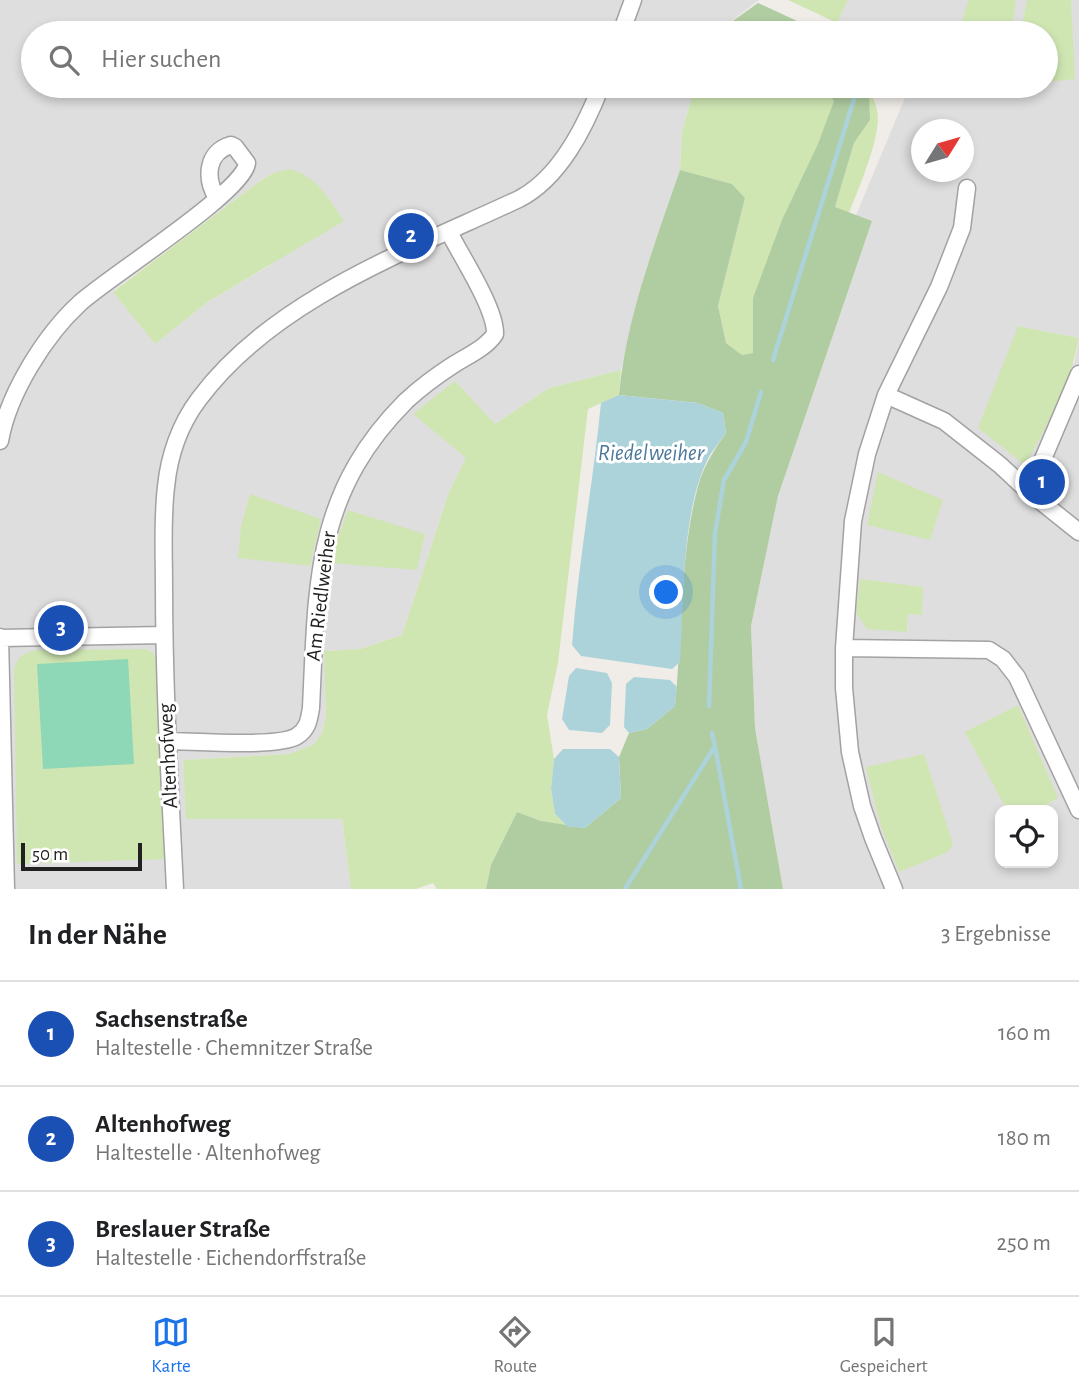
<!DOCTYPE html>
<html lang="de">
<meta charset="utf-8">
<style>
body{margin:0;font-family:"Alegreya Sans",sans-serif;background:#f2f2f2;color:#202124}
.controls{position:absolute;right:21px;bottom:21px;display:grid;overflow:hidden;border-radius:14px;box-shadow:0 4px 10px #0003}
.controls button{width:63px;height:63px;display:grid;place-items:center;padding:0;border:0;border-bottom:2px solid #e0e0e0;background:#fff;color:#202124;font:35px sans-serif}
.compass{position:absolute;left:911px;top:119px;width:63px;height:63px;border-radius:50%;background:#fff;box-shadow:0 4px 10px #0003;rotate:53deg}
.scale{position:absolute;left:21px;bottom:18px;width:121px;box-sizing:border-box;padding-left:7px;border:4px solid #212121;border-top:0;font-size:19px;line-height:24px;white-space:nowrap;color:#212121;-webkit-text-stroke:5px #fff;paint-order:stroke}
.you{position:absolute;left:667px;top:593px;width:24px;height:24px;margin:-18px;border:5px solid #fff;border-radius:50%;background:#1a73e8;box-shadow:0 0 0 10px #1a73e833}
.badge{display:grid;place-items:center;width:46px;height:46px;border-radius:50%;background:#1a73e8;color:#fff;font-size:23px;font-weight:700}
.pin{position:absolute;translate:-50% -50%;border:4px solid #fff;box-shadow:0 2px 7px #0006}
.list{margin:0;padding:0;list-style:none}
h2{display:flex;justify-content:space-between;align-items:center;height:91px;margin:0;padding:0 28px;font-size:30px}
h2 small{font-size:23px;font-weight:400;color:#757577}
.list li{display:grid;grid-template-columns:46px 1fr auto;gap:21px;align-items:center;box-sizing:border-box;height:105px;padding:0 28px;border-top:2px solid #e0e0e0}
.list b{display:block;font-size:26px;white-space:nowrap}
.list p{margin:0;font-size:23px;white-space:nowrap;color:#757577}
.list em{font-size:23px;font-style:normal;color:#757577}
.icon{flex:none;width:38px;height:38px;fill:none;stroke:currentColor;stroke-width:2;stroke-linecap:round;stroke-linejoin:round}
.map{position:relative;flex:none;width:1079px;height:889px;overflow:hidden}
.search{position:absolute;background:#fff;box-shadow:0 4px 10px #0003;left:21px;right:21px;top:21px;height:77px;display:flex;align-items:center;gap:18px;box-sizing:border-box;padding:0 24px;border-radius:38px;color:#757577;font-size:26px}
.sheet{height:406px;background:#fff}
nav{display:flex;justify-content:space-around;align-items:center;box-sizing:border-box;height:98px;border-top:2px solid #e0e0e0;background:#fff;font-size:19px;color:#757577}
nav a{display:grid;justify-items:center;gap:4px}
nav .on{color:#1a73e8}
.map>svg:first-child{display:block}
.residential{fill:#dfdede;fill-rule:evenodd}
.grass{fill:#cfe6b3}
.forest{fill:#b0cca1}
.pitch{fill:#8ed8b7}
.water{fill:#add3da}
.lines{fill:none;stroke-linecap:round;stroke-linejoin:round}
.stream{stroke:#add3da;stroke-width:4.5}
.minor-casing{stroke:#a2a2a2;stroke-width:19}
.minor{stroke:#fff;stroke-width:16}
.labels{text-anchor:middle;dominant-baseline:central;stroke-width:6;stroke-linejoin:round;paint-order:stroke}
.street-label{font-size:21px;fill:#212121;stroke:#fff}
.water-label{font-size:23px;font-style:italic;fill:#4d789a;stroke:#fff}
</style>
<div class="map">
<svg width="1079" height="889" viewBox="0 0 1079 889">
<rect width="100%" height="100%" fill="#f0ede8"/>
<path class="residential" d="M0,0h759l-43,33h-683v53h662l-13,46 -2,38 -35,102 -24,98 -72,18 -54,36 -81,-10 53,44 -18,34 -47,143 -42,14 -35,2 1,65 -4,17 -9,12 -24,9 -106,6 4,59h155l9,70h-351zM273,173l-4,93 -60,35 -54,43 -42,-53 144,-108z
M848,0h231v338l-61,-12 -3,11 59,27 5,-24v549h-296l-28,-161 -4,-102 27,-130 94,-275 -16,-6 54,-129h136v-53h-204l-9,-4zM922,130h42v42h-42zM860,580l63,7 -15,27 -1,18zM1058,798l-21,12h16v53h-53v-53z"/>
<path class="grass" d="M788,0h60l-11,23z
M968,0h48l-5,33h-52z
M1027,0h44l4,79 -29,3v-49h-25z
M695,86h127l12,15 -80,233 -1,19 -11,2 -16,-12 -8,-37 27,-108 -13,-14 -52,-14 2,-38z
M869,90c3,6 7,14 8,20 6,23 -19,80 -28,103l-14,-6 19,-64 16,-23z
M290,169c29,9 37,28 54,52l-135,80 -54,43 -42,-52 144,-109 16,-10z
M1018,326l61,12c-9,47 -31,86 -54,127l-47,-37z
M621,370l-2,25 -31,14 -30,254 -11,52 7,44 -3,30 4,25 13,13 -27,-6 -24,-9 -26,53 -5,24h-49l-4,-6 -17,6h-65l-9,-70h-156l-3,-59 106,-6 24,-9 9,-12 4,-17 -2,-65 36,-2 42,-14 47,-143 17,-34 -53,-44 42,-33 40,43 54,-36z
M878,472l65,28 -13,40 -63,-15z
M250,494l71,25 -11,47 -72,-8 3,-32z
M348,510l77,24 -8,36 -86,-7 3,-16z
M860,579l63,8 -1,28 -14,-1 -1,18 -40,-3 -11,-16z
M146,649l8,5 4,11 8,194 -149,5 -3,-194c4,-14 10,-18 24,-20z
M1018,705l40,93 -21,12h-30l-42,-78z
M924,754l29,90 -5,8 -49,20 -18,-45 -15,-60z"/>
<path class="forest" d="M758,3l65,30h-107z
M822,86h45l2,4 1,30 -16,23 -19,64 37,14 -94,275 -27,130 4,102 28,161h-297l5,-24 26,-53 24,9 44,7 36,-30 -2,-41 10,-24 18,-4 28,-23c7,-68 5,-150 22,-216 5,-21 16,-39 29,-57l-3,-20 -25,-10 -79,-8c7,-77 36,-152 61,-225l52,14 13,14 -27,108 8,37 16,12 11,-2v-55l29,-78 36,-76 16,-43z"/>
<path class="pitch" d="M128,659l6,105 -91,5 -6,-105z"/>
<path class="water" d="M619,395l79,8 25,10 3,20c-5,7 -11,14 -16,22 -29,52 -26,147 -30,207l-8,7 -91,-13 -9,-11c6,-81 21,-161 29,-242z
M576,668l31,5 5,10 -2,42 -8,8 -33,-3 -7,-11 7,-43z
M634,677l36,3 7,7 -2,19 -28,23 -18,4 -5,-6 2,-43z
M563,749h47l9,8 2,41 -36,30 -17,-1 -13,-13 -4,-25 3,-30z"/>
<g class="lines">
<path class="stream" d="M773,28l11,5
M773,360l81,-261 -8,-13
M709,706l6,-173 9,-53 22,-38 15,-50
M715,746l26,143
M625,889l90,-143 -3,-13"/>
<defs>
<path id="minor" d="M621,33l12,-33
M886,395l58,26 56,44 29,27 50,40
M0,441c8,-47 45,-106 80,-138 27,-25 165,-112 167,-140l-12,-16 -4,-2c-25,7 -26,34 -14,53
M1029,492l50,-118
M0,637l6,252
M0,638l164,-3
M844,648l145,2 14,9 14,18 62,133
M167,741c27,0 111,7 130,-5 11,-7 12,-16 14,-28 6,-122 2,-214 95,-307 14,-13 30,-25 47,-36 14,-9 33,-17 42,-31 1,-25 -34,-78 -46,-102
M175,889c-5,-101 -11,-201 -11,-301 0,-34 -2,-68 2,-101 3,-31 14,-63 33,-88 74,-100 211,-149 320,-200 41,-21 66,-72 82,-113
M894,889l-21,-51 -11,-32 -12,-54 -6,-64v-40l9,-127 14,-67 19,-59 53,-108 23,-59 5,-40"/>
</defs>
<use href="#minor" class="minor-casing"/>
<use href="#minor" class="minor"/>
</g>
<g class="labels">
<g class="street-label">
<text transform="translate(321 596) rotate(-83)">Am Riedlweiher</text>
<text transform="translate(168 756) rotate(-93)">Altenhofweg</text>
</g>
<g class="water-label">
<text x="651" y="453">Riedelweiher</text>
</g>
</g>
</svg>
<div class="controls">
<button><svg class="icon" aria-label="locate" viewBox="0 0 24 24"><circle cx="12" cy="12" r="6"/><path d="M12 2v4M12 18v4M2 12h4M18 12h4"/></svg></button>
</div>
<svg class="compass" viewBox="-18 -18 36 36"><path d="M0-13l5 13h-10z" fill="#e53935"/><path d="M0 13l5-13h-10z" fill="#757577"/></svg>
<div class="scale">50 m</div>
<div class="you"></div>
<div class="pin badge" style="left:1042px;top:482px;background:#1a4fb4">1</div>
<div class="pin badge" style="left:411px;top:236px;background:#1a4fb4">2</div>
<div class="pin badge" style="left:61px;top:628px;background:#1a4fb4">3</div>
<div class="search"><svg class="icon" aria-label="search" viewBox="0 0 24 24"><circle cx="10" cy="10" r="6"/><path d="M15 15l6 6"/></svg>Hier suchen</div>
</div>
<section class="sheet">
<h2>In der Nähe<small>3 Ergebnisse</small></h2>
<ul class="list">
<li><span class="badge" style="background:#1a4fb4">1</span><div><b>Sachsenstraße</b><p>Haltestelle · Chemnitzer Straße</p></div><em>160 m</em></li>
<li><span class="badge" style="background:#1a4fb4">2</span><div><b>Altenhofweg</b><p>Haltestelle · Altenhofweg</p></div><em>180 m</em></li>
<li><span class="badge" style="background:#1a4fb4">3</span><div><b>Breslauer Straße</b><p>Haltestelle · Eichendorffstraße</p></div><em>250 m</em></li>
</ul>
</section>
<nav>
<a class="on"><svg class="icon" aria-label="map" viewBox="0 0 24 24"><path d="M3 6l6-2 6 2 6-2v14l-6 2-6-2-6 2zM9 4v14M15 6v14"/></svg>Karte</a>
<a><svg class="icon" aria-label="directions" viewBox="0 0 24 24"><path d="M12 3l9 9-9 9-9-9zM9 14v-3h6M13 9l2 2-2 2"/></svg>Route</a>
<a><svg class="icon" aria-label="saved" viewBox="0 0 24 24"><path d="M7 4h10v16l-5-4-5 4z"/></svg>Gespeichert</a>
</nav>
